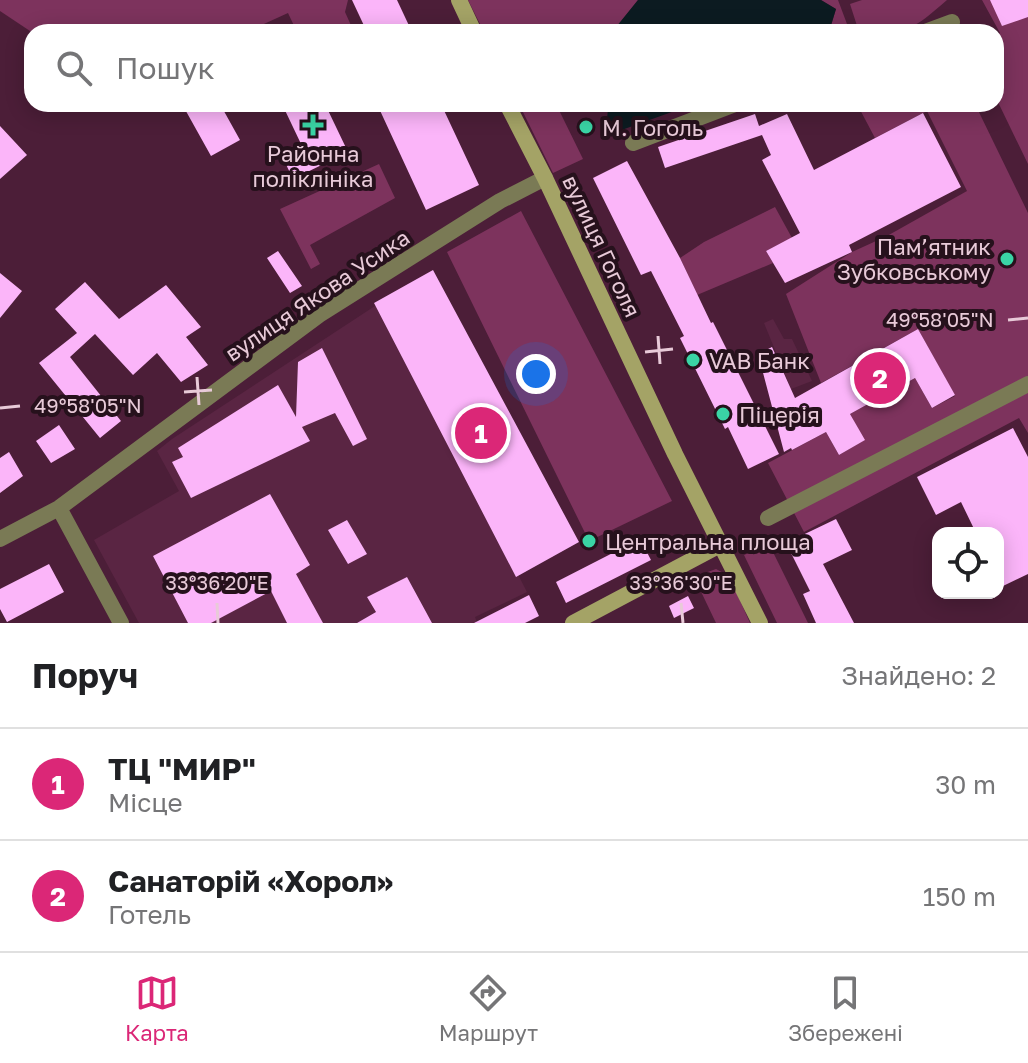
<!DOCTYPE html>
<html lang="uk">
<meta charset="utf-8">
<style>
body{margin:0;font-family:"Golos Text",sans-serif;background:#f2f2f2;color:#202124}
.controls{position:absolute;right:24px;bottom:24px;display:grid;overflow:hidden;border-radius:16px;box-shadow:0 4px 20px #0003}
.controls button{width:72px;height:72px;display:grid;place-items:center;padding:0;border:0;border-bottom:2px solid #e0e0e0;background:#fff;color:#202124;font:40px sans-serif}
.you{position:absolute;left:536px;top:374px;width:28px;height:28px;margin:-20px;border:6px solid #fff;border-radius:50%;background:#1a73e8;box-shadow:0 0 0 12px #1a73e833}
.badge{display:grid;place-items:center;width:52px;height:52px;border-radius:50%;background:#db2777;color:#fff;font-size:26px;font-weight:700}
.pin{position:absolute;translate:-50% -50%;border:4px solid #fff;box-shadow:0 2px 8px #0006}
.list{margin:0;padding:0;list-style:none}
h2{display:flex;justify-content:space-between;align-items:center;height:104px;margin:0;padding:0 32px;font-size:34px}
h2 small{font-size:26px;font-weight:400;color:#757577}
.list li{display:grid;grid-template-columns:52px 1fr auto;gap:24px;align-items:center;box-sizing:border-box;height:112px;padding:0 32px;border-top:2px solid #e0e0e0}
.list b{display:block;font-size:30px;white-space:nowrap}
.list p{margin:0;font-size:26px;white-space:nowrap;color:#757577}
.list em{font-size:26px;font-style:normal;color:#757577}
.icon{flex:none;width:44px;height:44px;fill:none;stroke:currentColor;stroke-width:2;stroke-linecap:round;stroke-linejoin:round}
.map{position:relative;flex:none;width:1028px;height:623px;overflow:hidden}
.search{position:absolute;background:#fff;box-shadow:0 4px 20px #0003;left:24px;right:24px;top:24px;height:88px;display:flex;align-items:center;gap:20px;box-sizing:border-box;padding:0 28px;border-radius:24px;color:#757577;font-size:30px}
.sheet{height:328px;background:#fff}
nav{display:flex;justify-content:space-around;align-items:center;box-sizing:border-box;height:112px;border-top:2px solid #e0e0e0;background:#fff;font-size:22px;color:#757577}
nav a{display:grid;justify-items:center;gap:4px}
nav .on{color:#db2777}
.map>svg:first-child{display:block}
.built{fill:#5a2543}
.green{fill:#7d335d}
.water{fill:#0c1b21}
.building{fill:#fbb5f9}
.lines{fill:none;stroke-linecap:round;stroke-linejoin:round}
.street{stroke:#7a7a55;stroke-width:16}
.secondary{stroke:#a4a366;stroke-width:16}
.ticks{fill:none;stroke:#e8cad8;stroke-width:3}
.poi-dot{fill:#3ad4a5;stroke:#26111c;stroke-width:3}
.labels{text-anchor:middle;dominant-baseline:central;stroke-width:8;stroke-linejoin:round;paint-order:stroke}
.poi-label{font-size:22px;fill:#e8cad8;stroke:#26111c;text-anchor:start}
.street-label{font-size:22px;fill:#e8cad8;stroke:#26111c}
.ticks-label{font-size:20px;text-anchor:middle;fill:#e8cad8;stroke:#26111c;stroke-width:8;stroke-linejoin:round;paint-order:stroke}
</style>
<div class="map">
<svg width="1028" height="623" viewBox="0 0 1028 623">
<rect width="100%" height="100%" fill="#4c1e38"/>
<path class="built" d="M378,304l149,288 -52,25 2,6h-45l-25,-46 -40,20 9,15 -19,11h-218l-45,-83 85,-49 -22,-40 15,-12z
M773,319l11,20h8l20,42 -21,8 -27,-66z"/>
<path class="green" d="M0,0h348l-3,12 9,20h-57l-9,-19 -42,19h-147l-5,-6 -64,5 -30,-20z
M468,0h170l-25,32h-129z
M821,0h17l12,32h-21l7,-23z
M862,0h85c-38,33 -38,32 -88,32l-9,-28z
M982,0h46v164l-32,-66v-63l4,-2z
M529,104h27l27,55 -30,14 -32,-65z
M857,104h118l53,109v220l-9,-15 -215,114 -36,-69 58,-31 13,23 25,-15 -14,-26 65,-36 17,30 23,-12 -37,-67 -97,54 -35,-89 66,-42 35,-16 80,-45 -40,-80 -52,27z
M379,164l16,34 -85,47 10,19 -9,5 -31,-60z
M775,207l17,31 -26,13 7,12 -76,32 -17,-37 24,-16z
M521,211l151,290 -83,40 -142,-289z
M769,544l39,79h-31l-33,-68z
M716,569l13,7 21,47h-34l-22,-46z"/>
<path class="water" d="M638,0h183l15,9 -7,23h-217z
M598,104h96l-78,28 -9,-13 1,-10z"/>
<path class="building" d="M352,0h45l15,32h-45z
M990,0h38v17l-26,9z
M182,104h38l20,36 -29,16z
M282,104h43l23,48 -55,27 -11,-23 20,-10z
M377,104h64l38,81 -53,25z
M923,113l38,74 -112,58 3,7 -67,31 -19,-32 34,-18 -38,-73 9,-5 -9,-20 -97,33 -7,-21 97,-33 4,12 28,-12 27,56z
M0,126l27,29 -27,24z
M627,161l53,97 31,65 2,-1 66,132 -31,15 -20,-42 -3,2 -45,-91 4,-2 -33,-65 -10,4 -48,-97z
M278,251l24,35 -12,7 -23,-35z
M433,270l146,272 -63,35 -142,-274z
M0,273l22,18 -22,27z
M85,282l34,37 47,-34 35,42 -15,10 22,28 -27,17 -24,-29 -24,22 -38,-41 -25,23 51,64 -21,17 -61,-75 38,-30 -22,-24z
M918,329l37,66 -23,13 -17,-30 -65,36 15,26 -26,15 -13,-23 -34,18 -1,-2 -7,4 -26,-98 14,-7 23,51z
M322,348l45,91 -14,7 -18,-33 -33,14 8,14 -119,57 -19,-36 11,-5 -5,-9 100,-63 18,32 2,-55z
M59,425l16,24 -24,14 -15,-22z
M1013,428l15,29v117l-25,12 -5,-10v-43h-22l-15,-31 -25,13 -19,-38z
M9,452l14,24 -23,17v-35z
M270,494l40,71 -14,9 27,49h-36l-16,-32 -60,32h-23l-35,-67z
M836,519l16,31 -29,14 31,59h-38l-13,-29 7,-3 -24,-48z
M347,520l20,34 -19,10 -20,-34z
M640,539l11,21 -85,43 -10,-21z
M49,564l15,28 -57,30 -7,-13v-20z
M407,577l25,46h-75l19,-11 -9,-15z
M529,595l10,21 -14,7h-51z
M688,596l6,12 -20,10 -5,-12z"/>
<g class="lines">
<path class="street" d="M925,32l27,-10
M633,143l102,-39
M59,508l62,115
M768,518l260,-134
M0,539l59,-31 260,-193 181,-114 45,-23"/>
<path class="secondary" d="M459,0l15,32
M507,104l38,74 130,276 85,169
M573,623l149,-79"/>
</g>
<path class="ticks" d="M1008,320l20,-2M658,336l2,28M645,352l28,-3M197,377l2,28M184,392l28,-2M0,408l20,-2M217,603l1,20M681,603l2,20"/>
<g class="poi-dot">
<path d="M309 113h8v8h8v8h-8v8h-8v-8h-8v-8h8z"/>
<circle cx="586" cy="127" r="8"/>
<circle cx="1007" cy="259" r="8"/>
<circle cx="693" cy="360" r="8"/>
<circle cx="723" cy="414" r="8"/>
<circle cx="589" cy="541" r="8"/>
</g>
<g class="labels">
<g class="poi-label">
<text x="602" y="127">М. Гоголь</text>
<text x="313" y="153" text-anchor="middle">Районна<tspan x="313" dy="25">поліклініка</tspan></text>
<text x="991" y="246" text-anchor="end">Пам’ятник<tspan x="991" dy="25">Зубковському</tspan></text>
<text x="709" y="360">VAB Банк</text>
<text x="739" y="414">Піцерія</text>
<text x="605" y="541">Центральна площа</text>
</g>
<g class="street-label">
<text transform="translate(602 246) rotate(65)">вулиця Гоголя</text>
<text transform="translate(317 295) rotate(-34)">вулиця Якова Усика</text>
</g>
</g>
<g class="ticks-label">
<text x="940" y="327">49°58'05"N</text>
<text x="88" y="413">49°58'05"N</text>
<text x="217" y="590">33°36'20"E</text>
<text x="681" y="590">33°36'30"E</text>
</g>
</svg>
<div class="controls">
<button><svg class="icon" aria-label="locate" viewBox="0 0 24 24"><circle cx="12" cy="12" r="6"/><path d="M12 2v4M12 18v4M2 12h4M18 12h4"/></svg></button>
</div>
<div class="you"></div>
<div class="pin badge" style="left:481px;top:433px">1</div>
<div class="pin badge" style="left:880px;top:378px">2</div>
<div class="search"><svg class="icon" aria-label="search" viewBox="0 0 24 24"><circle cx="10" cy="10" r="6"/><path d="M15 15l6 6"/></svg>Пошук</div>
</div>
<section class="sheet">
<h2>Поруч<small>Знайдено: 2</small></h2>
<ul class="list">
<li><span class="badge">1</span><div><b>ТЦ &quot;МИР&quot;</b><p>Місце</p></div><em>30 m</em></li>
<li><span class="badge">2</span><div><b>Санаторій «Хорол»</b><p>Готель</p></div><em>150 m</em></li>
</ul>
</section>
<nav>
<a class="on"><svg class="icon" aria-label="map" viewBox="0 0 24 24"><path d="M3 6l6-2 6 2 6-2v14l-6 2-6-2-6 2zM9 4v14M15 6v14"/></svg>Карта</a>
<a><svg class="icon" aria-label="directions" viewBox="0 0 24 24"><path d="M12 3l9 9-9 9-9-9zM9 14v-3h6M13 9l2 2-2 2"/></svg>Маршрут</a>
<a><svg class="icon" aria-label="saved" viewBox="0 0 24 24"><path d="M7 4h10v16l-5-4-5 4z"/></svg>Збережені</a>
</nav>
